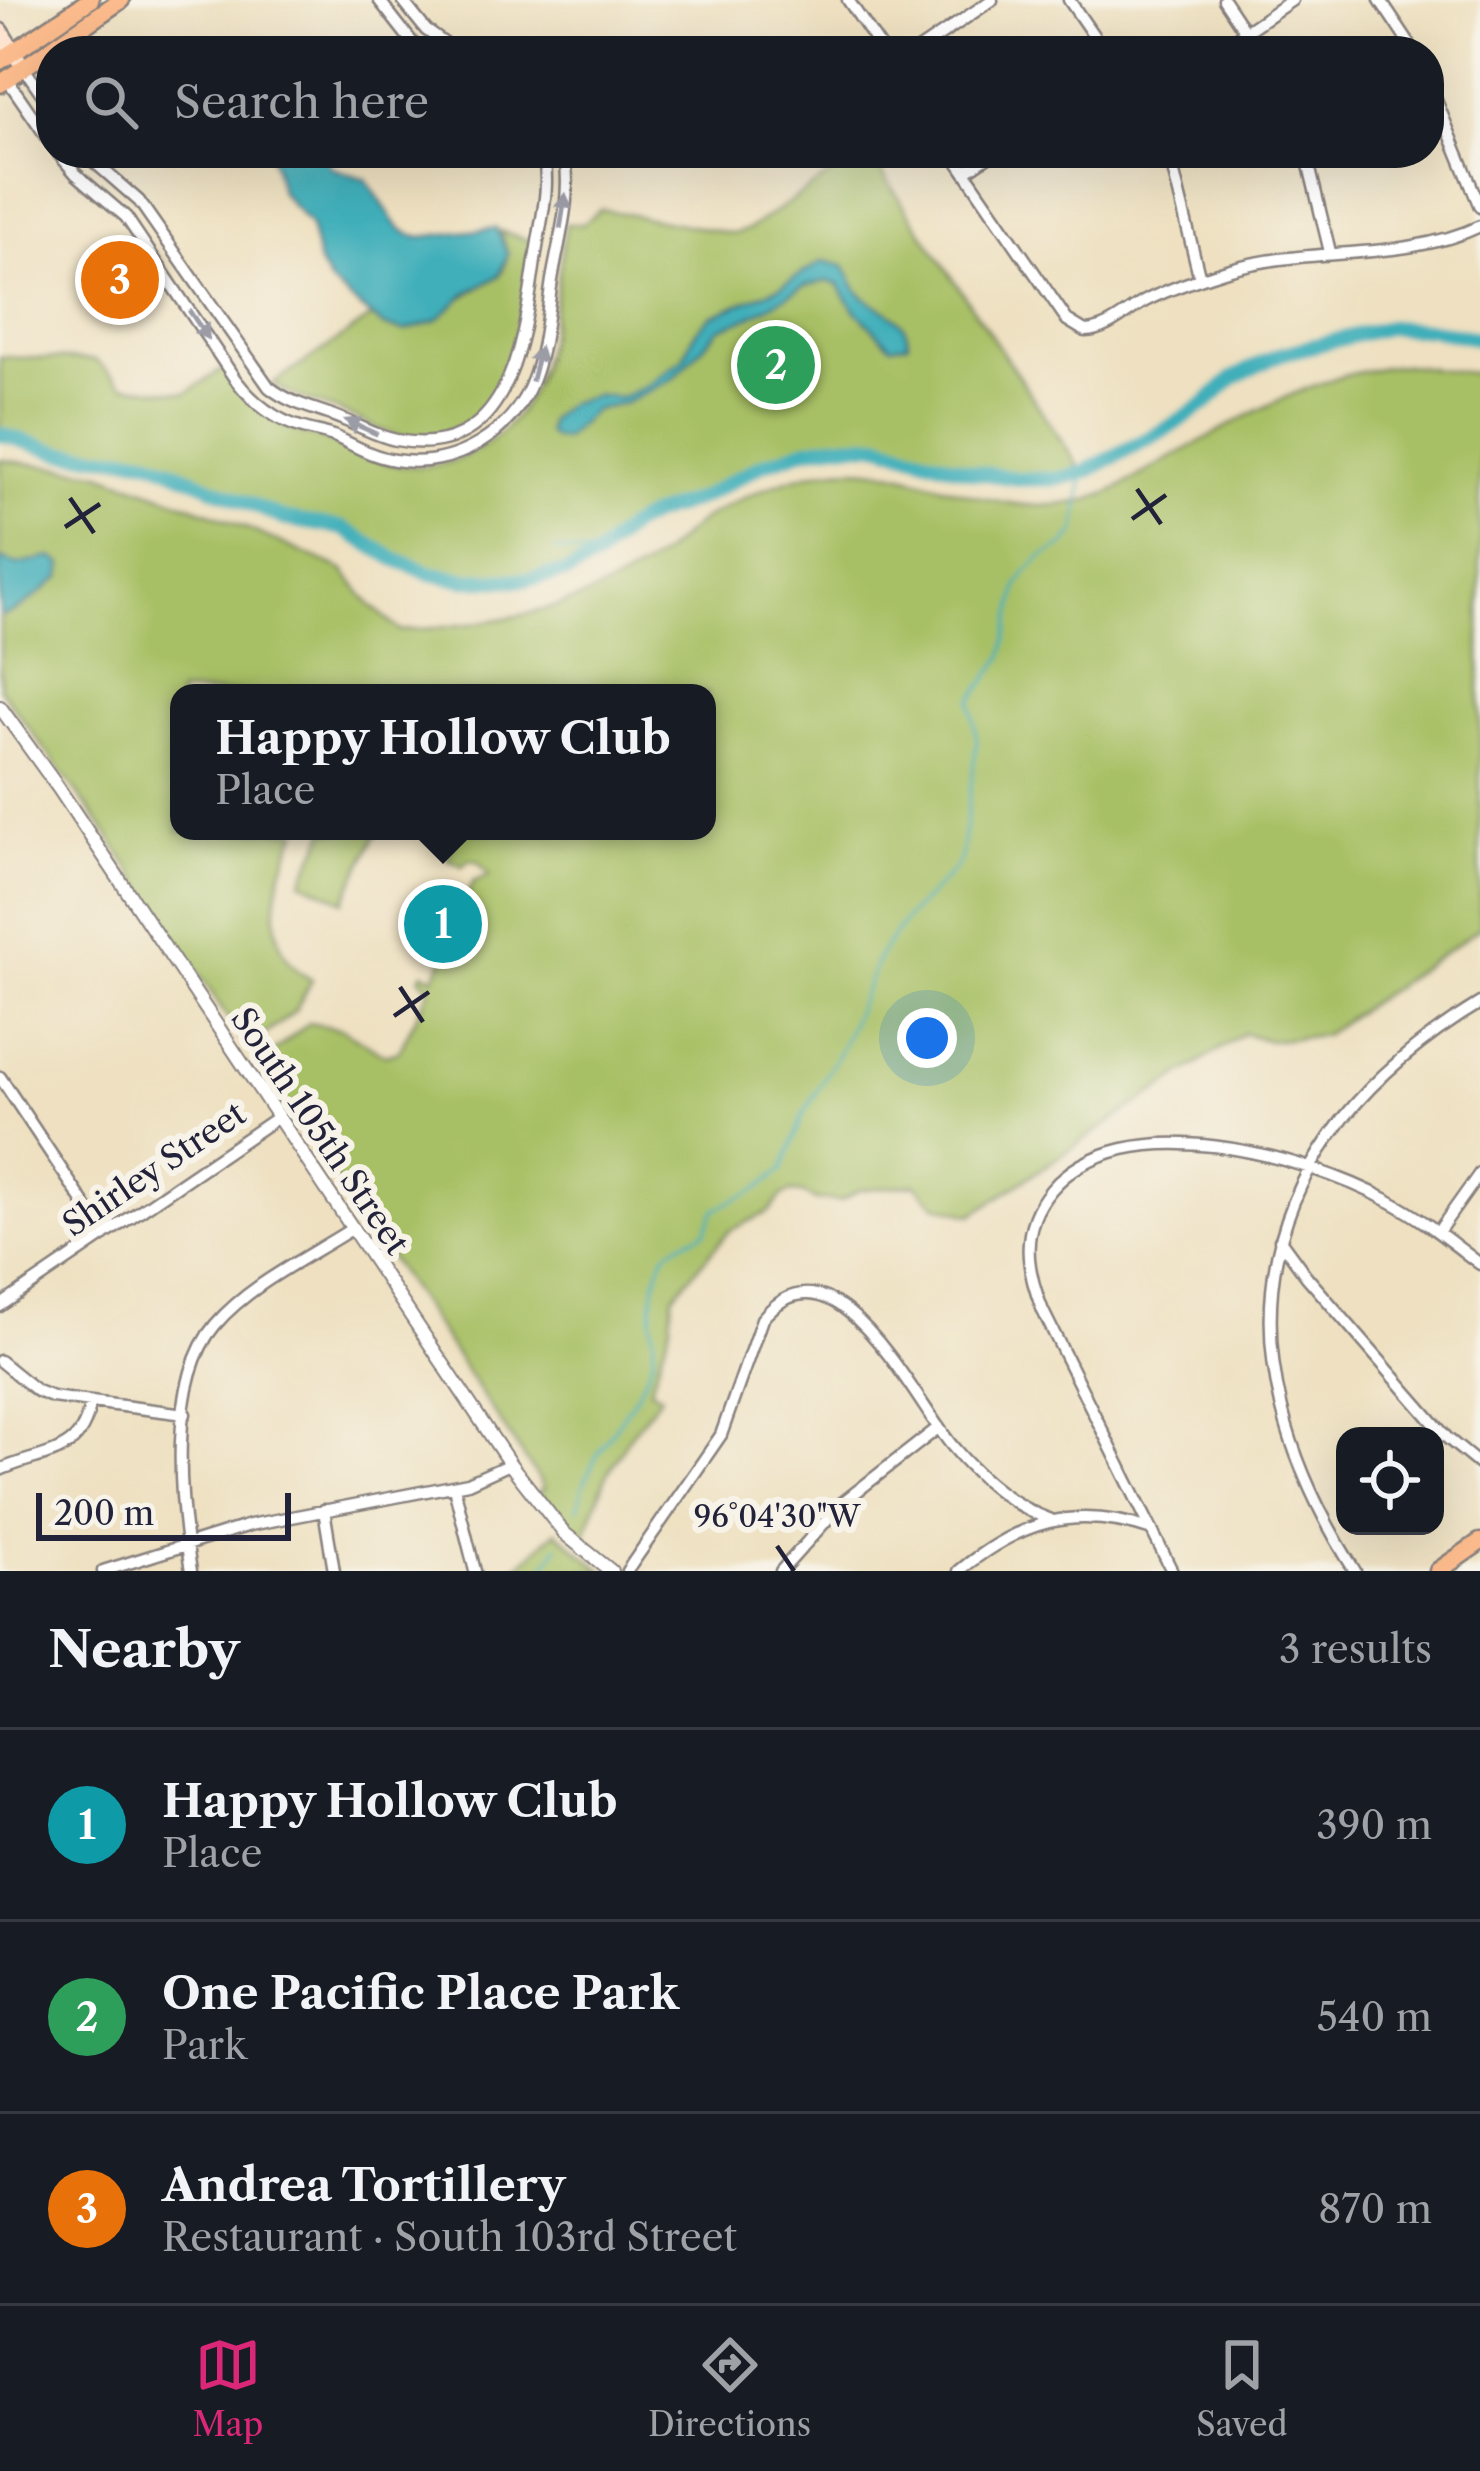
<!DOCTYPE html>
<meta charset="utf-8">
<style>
body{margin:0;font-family:"Libre Caslon Text",serif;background:#242831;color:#f1f3f6}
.controls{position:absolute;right:36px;bottom:36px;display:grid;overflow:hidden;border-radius:24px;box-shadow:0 12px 48px #0002}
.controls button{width:108px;height:108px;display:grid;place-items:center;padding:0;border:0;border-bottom:3px solid #363941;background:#171b24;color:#f1f3f6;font:60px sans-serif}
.scale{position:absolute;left:36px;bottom:30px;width:255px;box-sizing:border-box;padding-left:12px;border:6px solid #22223b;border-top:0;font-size:33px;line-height:42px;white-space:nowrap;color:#22223b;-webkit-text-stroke:9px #f7f3e8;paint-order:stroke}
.you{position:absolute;left:927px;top:1038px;width:42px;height:42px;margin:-30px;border:9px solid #fff;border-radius:50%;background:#1a73e8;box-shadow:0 0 0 18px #1a73e833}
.badge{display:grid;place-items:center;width:78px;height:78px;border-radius:50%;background:#db2777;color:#fff;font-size:39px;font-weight:700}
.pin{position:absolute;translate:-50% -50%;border:6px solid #fff;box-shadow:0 3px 12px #0006}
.popup{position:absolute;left:170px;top:684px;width:546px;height:156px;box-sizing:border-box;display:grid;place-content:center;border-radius:24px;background:#171b24;filter:drop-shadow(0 3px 9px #0005);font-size:39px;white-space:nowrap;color:#9ea1a6}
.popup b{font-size:45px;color:#f1f3f6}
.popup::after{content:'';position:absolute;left:50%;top:100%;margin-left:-24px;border:24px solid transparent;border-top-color:#171b24}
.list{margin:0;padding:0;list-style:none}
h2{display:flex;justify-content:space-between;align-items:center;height:156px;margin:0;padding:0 48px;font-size:51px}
h2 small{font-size:39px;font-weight:400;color:#9ea1a6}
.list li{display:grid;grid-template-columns:78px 1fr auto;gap:36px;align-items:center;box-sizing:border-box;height:192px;padding:0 48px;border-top:3px solid #363941}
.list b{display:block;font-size:45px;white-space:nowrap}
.list p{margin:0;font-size:39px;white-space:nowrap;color:#9ea1a6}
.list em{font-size:39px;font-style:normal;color:#9ea1a6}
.icon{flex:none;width:66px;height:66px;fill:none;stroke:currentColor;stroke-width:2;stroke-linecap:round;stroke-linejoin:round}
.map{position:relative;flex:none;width:1480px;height:1571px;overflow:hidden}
.search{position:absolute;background:#171b24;box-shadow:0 12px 48px #0002;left:36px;right:36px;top:36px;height:132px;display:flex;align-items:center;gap:30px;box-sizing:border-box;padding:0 42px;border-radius:48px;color:#9ea1a6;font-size:45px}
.sheet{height:732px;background:#171b24}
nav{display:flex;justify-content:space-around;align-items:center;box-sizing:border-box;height:168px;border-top:3px solid #363941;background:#171b24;font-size:33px;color:#9ea1a6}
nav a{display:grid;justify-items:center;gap:6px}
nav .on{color:#db2777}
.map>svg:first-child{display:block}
.green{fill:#a8c065;stroke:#657150;stroke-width:3}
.water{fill:#3fafba;stroke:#30687a;stroke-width:3}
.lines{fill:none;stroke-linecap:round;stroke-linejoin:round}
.stream{stroke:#3fafba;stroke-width:3}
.river{stroke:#3fafba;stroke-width:15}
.minor-casing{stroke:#88817e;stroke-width:15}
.tertiary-casing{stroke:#88817e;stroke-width:16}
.secondary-casing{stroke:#88817e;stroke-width:20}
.primary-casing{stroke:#88817e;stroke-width:21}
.minor{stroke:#fff;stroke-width:10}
.tertiary{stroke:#fff;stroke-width:12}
.secondary{stroke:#fde4d1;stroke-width:15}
.primary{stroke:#fbbb8c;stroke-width:16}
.oneway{fill:#9c9ca7}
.ticks{fill:none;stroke:#22223b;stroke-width:4.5}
.labels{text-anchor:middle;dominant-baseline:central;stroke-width:12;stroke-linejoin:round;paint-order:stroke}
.street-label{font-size:33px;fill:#22223b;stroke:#f7f3e8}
.ticks-label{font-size:30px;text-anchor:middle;fill:#22223b;stroke:#f7f3e8;stroke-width:12;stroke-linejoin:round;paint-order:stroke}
</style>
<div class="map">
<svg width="1480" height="1571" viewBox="0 0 1480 1571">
<rect width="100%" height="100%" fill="#f7f3e8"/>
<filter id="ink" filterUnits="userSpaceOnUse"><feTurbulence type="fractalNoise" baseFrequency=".00833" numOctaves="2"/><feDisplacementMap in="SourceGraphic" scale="24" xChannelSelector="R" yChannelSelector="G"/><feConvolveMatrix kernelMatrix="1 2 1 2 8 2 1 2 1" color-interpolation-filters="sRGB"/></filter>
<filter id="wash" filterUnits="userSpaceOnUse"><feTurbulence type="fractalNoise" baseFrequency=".004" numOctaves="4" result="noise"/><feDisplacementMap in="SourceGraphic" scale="48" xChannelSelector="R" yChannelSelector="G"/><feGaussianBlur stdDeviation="2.7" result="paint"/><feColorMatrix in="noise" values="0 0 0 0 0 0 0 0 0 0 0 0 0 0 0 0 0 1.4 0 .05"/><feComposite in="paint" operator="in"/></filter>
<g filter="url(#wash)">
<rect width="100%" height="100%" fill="#eee0c0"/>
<path class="green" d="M863,153h6l214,320 -27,6h-35l-48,-7 -93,-28 -71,4 -46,16 -62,34 -64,25 -39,33 -29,16 -43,8h-44l-35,-2 -36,-11 -69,-39 -58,-9 -136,-60 -86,-6 -62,-19v-77l95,3 28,25 63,8 37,-24c23,28 41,51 77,63 14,5 29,7 43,15 36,18 75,27 115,12 96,-36 93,-149 108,-235h16l18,-15 134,25 15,-5z
M500,231l32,10c-12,75 -19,214 -132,195 -22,-4 -39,-16 -59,-24 -25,-9 -45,-13 -68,-28l99,-67 11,9 22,5 94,-55c11,-15 8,-29 1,-45z
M1405,365l75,9v554l-157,107 -55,6 -24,-8 -272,182 -36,-10 -21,-21 -56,6 -18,11 -25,-1 -14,-7 -11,-1 -9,4 -12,15 -41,20 -56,65 -2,29 -21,64 11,6 -34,45 -22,39 -22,61 -44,-48 5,-5 -279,-414 4,-18 40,-32 33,6 43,26 14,-4 31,-62 -10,-11 3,-6 11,5 38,-66 -10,-6 11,-23 17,-7 -13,-14 -9,-1 -6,6 -15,-8 7,-16 -14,-7 1,-4h266v-138h-528v138h119c-22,44 -42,119 14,149l-17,31 -38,30 -15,-2 -136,-207 -106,-143v-229l98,12 111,40 134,58 27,34 30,27c88,-7 177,-18 252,-69 20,-14 36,-33 57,-46 34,-19 80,-40 119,-46 93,-15 171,65 277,24 20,-8 38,-21 57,-31 78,-43 152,-91 243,-98z
M326,831h52l-34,70 -42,-20z
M556,1531l47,40h-90z"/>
<path class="water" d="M270,153h52l10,15 34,11 32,48 11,7 12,3 75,-9 12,26 -9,22 -32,17 -31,28 -31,10 -22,-5 -53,-43 -11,-19 -9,-38 -29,-34z
M823,261l21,5c7,9 8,19 16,27 17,17 49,22 48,50l-16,3c-19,-18 -44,-39 -53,-61l-12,-4 -22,5 -57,32 -28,10 -46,50 -47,24 -33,8 -30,29 -11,-1 -6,-5 2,-13 17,-16 31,-9 25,2 24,-11 37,-27 12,-27 16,-16 69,-29z
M52,557l11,7 -2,13c-19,12 -40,37 -61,39v-57l17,6z"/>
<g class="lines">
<path class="stream" d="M556,550l42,6
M578,1508c10,-62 58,-94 75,-151 3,-14 -1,-24 -1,-37 0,-17 3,-41 9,-57 7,-20 28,-21 44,-31l10,-23 43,-20 25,-20 20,-54 37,-64 40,-97 27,-37 48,-48 6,-10 16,-118 -6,-40 32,-44 15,-71 8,-13 16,-16 23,-12 11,-14 7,-58
M543,1571l15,-25"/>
<path class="river" d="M0,434l62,19 86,6 136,60 58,9 51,30 38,16 35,6h60l43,-8 29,-16 29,-27 23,-13 51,-18 62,-34 46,-16 27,-4h44l93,28 48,7h35l27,-6 85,-45 38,-25 27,-25 47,-24 109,-27 40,2 51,10"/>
</g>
</g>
<g filter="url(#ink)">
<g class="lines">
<defs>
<path id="minor" d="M379,0l40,51
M402,0l24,30 29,21
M848,0l35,51
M1069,0l35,51
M1224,0l34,51
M1380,0l34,51
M917,51l75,-51
M1217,51l75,-51
M24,68l27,39
M7,79l44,64
M1429,83l51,124
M58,153l18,21 50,43 109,162c17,22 38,40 65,48 12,4 24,5 36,10 19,9 37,20 59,23 58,10 118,-26 138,-81 12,-31 14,-67 19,-99 7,-41 21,-86 12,-127
M84,153l55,48 130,186c24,19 48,21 75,33 18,7 33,16 52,20 117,22 128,-106 140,-186 5,-35 15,-67 7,-101
M952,153l115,167 18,11c25,-1 42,-21 64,-32 25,-12 52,-21 78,-29 81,-25 176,-7 253,-44
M1169,153l31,126
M1306,153l24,99
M965,172l28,-19
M0,1077l105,158
M1438,1232l42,-59
M1280,1240l27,37 140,161 33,27
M0,1306l278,-189
M0,1361l37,30 15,6 133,17
M0,1470c41,-19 82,-12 90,-66
M454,1487l21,84
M324,1510l10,61
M103,1571l147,-46 218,-42 42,-19
M191,1571c-11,-67 -24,-190 24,-246 35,-41 93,-68 138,-97
M627,1571l94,-136 41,-116c74,-89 153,85 192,129 26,31 59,58 97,72
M781,1571l61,-68 96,-75
M959,1571c61,-50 116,-67 193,-41
M1172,1571l-129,-260c-17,-42 -24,-83 8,-121 72,-86 254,-34 338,11 33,17 62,41 91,63
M1355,1571c-143,-223 -106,-429 125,-568"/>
<path id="tertiary" d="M0,707l59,82 451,675 54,69 47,38"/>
<path id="secondary" d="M0,31l18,28"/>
<path id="primary" d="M0,61l90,-61
M0,84l121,-84
M1438,1571l42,-29"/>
</defs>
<use href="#minor" class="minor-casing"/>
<use href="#tertiary" class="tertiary-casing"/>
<use href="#secondary" class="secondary-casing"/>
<use href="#primary" class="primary-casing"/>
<use href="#minor" class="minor"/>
<use href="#tertiary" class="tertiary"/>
<use href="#secondary" class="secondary"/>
<use href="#primary" class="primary"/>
</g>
<defs><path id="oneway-solid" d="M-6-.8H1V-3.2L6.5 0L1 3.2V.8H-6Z" transform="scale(3)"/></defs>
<g class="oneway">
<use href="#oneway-solid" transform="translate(563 211) rotate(-81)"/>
<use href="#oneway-solid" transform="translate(199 325) rotate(56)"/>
<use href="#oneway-solid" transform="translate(536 364) rotate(-76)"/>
<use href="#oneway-solid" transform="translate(361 427) rotate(-156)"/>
</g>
</g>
<path class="ticks" d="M1137,489l24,35M70,498l24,35M1132,519l34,-24M65,527l35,-23M400,987l23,35M394,1016l35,-24M777,1546l17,25"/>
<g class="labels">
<g class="street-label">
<text transform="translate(320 1131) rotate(56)">South 105th Street</text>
<text transform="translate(154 1169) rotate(-34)">Shirley Street</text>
</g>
</g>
<g class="ticks-label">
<text x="777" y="1527">96°04'30"W</text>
</g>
</svg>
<div class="controls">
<button><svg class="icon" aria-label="locate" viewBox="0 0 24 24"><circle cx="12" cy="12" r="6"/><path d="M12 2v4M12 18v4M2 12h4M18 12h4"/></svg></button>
</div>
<div class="scale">200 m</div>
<div class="you"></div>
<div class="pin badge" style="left:443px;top:924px;background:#0f9aa8">1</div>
<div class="popup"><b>Happy Hollow Club</b>Place</div>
<div class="pin badge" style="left:776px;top:365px;background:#2e9e5b">2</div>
<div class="pin badge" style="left:120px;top:280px;background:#e8710a">3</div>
<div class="search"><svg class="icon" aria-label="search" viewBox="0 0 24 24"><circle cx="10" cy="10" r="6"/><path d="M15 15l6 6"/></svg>Search here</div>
</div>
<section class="sheet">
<h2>Nearby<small>3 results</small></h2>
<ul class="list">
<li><span class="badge" style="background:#0f9aa8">1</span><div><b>Happy Hollow Club</b><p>Place</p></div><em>390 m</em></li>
<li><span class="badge" style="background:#2e9e5b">2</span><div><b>One Pacific Place Park</b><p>Park</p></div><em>540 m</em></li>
<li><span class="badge" style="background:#e8710a">3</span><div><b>Andrea Tortillery</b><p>Restaurant · South 103rd Street</p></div><em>870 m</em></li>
</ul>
</section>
<nav>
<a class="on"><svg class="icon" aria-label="map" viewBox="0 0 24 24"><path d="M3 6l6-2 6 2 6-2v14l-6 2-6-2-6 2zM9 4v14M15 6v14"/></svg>Map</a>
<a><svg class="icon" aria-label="directions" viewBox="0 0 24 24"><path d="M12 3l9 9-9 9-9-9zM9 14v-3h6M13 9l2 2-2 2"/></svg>Directions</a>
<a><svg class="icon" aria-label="saved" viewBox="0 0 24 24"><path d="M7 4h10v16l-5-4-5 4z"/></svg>Saved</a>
</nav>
